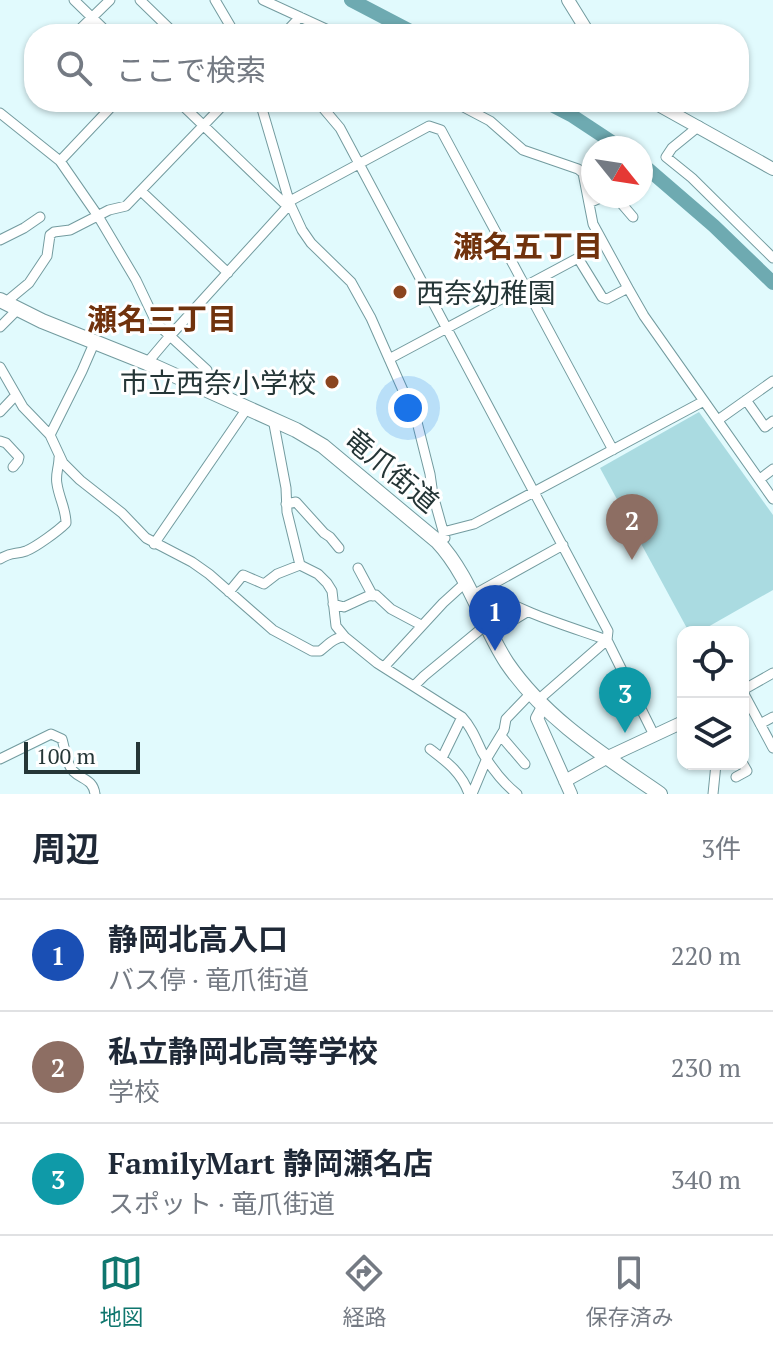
<!DOCTYPE html>
<html lang="ja">
<meta charset="utf-8">
<style>
body{margin:0;font-family:"PT Serif","Noto Sans JP",serif;background:#f6f6f7;color:#1f2937}
.controls{position:absolute;right:24px;bottom:24px;display:grid;overflow:hidden;border-radius:16px;box-shadow:0 2px 6px #0004}
.controls button{width:72px;height:72px;display:grid;place-items:center;padding:0;border:0;border-bottom:2px solid #e0e1e3;background:#fff;color:#1f2937;font:40px sans-serif}
.compass{position:absolute;left:581px;top:136px;width:72px;height:72px;border-radius:50%;background:#fff;box-shadow:0 2px 6px #0004;rotate:120deg}
.scale{position:absolute;left:24px;bottom:20px;width:116px;box-sizing:border-box;padding-left:8px;border:4px solid #253637;border-top:0;font-size:22px;line-height:28px;white-space:nowrap;color:#253637;-webkit-text-stroke:6px #fff;paint-order:stroke}
.you{position:absolute;left:408px;top:408px;width:28px;height:28px;margin:-20px;border:6px solid #fff;border-radius:50%;background:#1a73e8;box-shadow:0 0 0 12px #1a73e833}
.badge{display:grid;place-items:center;width:52px;height:52px;border-radius:50%;background:#0f766e;color:#fff;font-size:26px;font-weight:700}
.pin{position:absolute;translate:-50% -66px;filter:drop-shadow(0 2px 4px #0008)}
.pin::after{content:'';position:absolute;top:42px;width:28px;height:24px;background:inherit;clip-path:polygon(0 0,100% 0,50% 100%)}
.list{margin:0;padding:0;list-style:none}
h2{display:flex;justify-content:space-between;align-items:center;height:104px;margin:0;padding:0 32px;font-size:34px}
h2 small{font-size:26px;font-weight:400;color:#747a83}
.list li{display:grid;grid-template-columns:52px 1fr auto;gap:24px;align-items:center;box-sizing:border-box;height:112px;padding:0 32px;border-top:2px solid #e0e1e3}
.list b{display:block;font-size:30px;white-space:nowrap}
.list p{margin:0;font-size:26px;white-space:nowrap;color:#747a83}
.list em{font-size:26px;font-style:normal;color:#747a83}
.icon{flex:none;width:44px;height:44px;fill:none;stroke:currentColor;stroke-width:2;stroke-linecap:round;stroke-linejoin:round}
.map{position:relative;flex:none;width:773px;height:794px;overflow:hidden}
.search{position:absolute;background:#fff;box-shadow:0 2px 6px #0004;left:24px;right:24px;top:24px;height:88px;display:flex;align-items:center;gap:20px;box-sizing:border-box;padding:0 28px;border-radius:32px;color:#747a83;font-size:30px}
.sheet{height:440px;background:#fff}
nav{display:flex;justify-content:space-around;align-items:center;box-sizing:border-box;height:112px;border-top:2px solid #e0e1e3;background:#fff;font-size:22px;color:#747a83}
nav a{display:grid;justify-items:center;gap:4px}
nav .on{color:#0f766e}
.map>svg:first-child{display:block}
.green{fill:#aadbe1}
.lines{fill:none;stroke-linecap:round;stroke-linejoin:round}
.river{stroke:#6eaab1;stroke-width:14}
.minor-casing{stroke:#739b9f;stroke-width:11}
.tertiary-casing{stroke:#739b9f;stroke-width:14}
.secondary-casing{stroke:#739b9f;stroke-width:16}
.minor{stroke:#fff;stroke-width:9}
.tertiary{stroke:#fff;stroke-width:12}
.secondary{stroke:#fff;stroke-width:14}
.poi-dot{fill:#8b451f;stroke:#fff;stroke-width:3}
.labels{text-anchor:middle;dominant-baseline:central;stroke-width:6;stroke-linejoin:round;paint-order:stroke}
.poi-label{font-size:28px;fill:#253637;stroke:#fff;text-anchor:start}
.street-label{font-size:28px;fill:#253637;stroke:#fff}
.neighbourhood-label{font-size:30px;font-weight:bold;fill:#70320d;stroke:#fff}
</style>
<div class="map">
<svg width="773" height="794" viewBox="0 0 773 794">
<rect width="100%" height="100%" fill="#e1fafd"/>
<path class="green" d="M699,412l74,103v75l-74,42h-10l-89,-164z"/>
<g class="lines">
<path class="river" d="M351,0l65,34
M546,102l25,13 50,33
M641,163l73,63 59,57"/>
<defs>
<path id="minor" d="M74,0l35,34
M140,0l35,34
M215,0l20,34
M263,0l74,34
M530,33l2,1
M75,34l35,-34
M284,34l16,-17
M179,102l105,101 6,1
M260,102l30,102 12,26 9,13 40,39 20,36 46,104 13,52 3,21 12,43
M318,102l22,26 268,503 -1,9 47,95
M454,102l36,19 33,29 55,19 5,4 10,51 35,64
M0,113l60,48 38,55 38,64 21,44 50,46v11l-4,8
M699,126l-27,22 -6,9 26,21 81,80
M60,161l53,-56 -3,-3
M141,191l87,82
M615,196l18,21
M290,201l139,-75 12,4 172,320
M589,203l16,-7
M0,240l24,-12 16,-11
M6,302l23,-19 18,-27 3,-21 4,-3 16,-2 39,-20 17,-4 100,-104
M0,327l18,-18
M389,359l189,-101 24,39 5,2 21,-11 16,28 60,85 -230,123 -31,8
M147,363l22,-26 121,-133
M0,367l23,40 27,28 13,28 17,17 42,33 24,25 46,24 17,12 64,56 39,21h8c8,-6 14,-14 25,-14l32,26 85,54c10,11 14,22 20,35 9,15 21,31 35,42
M746,400l19,27 8,-6
M704,401l69,98
M0,412l16,-17
M273,419l13,69 1,24 13,53 18,9 9,9 5,8 4,35 9,11
M718,420l55,-39
M50,435l32,-64 13,-30
M0,441l6,2 13,14 -1,4 -5,6
M760,479l13,-10
M286,504l10,-2 28,31 6,4 9,11
M154,544l94,-137
M0,559c12,-8 15,-4 26,-8 10,-4 32,-20 40,-28 0,-14 -7,-25 -9,-39 -2,-9 2,-17 2,-26
M358,568l15,28
M484,589l79,-44
M229,592l14,-17 21,9 13,-10 23,-9
M473,595l11,-6c38,24 81,36 123,51l-70,61
M333,604l11,3 24,-11 8,-1 15,14 30,16
M492,633l35,-21
M384,667l59,-64 22,-20
M415,685l9,-9 63,-52
M743,690l30,-17
M743,692l30,56
M760,724l13,-7
M501,736l24,28
M430,749c17,13 32,24 39,45
M442,758l20,-41
M0,759l51,-25 11,5c3,10 4,24 11,32 9,9 20,8 22,23
M736,777l11,-6 -4,-7
M472,794l15,-36 17,-28 2,-11 25,-26
M713,794l3,-30"/>
<path id="tertiary" d="M568,0l21,34
M653,102l120,67
M543,707l-6,11 34,76
M565,781l43,-24 75,-35"/>
<path id="secondary" d="M0,300l42,21 105,42 149,67 27,16 114,95c33,35 45,84 70,122 39,57 98,93 153,131"/>
</defs>
<use href="#minor" class="minor-casing"/>
<use href="#tertiary" class="tertiary-casing"/>
<use href="#secondary" class="secondary-casing"/>
<use href="#minor" class="minor"/>
<use href="#tertiary" class="tertiary"/>
<use href="#secondary" class="secondary"/>
</g>
<g class="poi-dot">
<circle cx="400" cy="292" r="8"/>
<circle cx="332" cy="382" r="8"/>
</g>
<g class="labels">
<g class="poi-label">
<text x="416" y="292">西奈幼稚園</text>
<text x="316" y="382" text-anchor="end">市立西奈小学校</text>
</g>
<g class="street-label">
<text transform="translate(392 470) rotate(40)">竜爪街道</text>
</g>
<g class="neighbourhood-label">
<text x="528" y="246">瀬名五丁目</text>
<text x="162" y="319">瀬名三丁目</text>
</g>
</g>
</svg>
<div class="controls">
<button><svg class="icon" aria-label="locate" viewBox="0 0 24 24"><circle cx="12" cy="12" r="6"/><path d="M12 2v4M12 18v4M2 12h4M18 12h4"/></svg></button>
<button><svg class="icon" aria-label="layers" viewBox="0 0 24 24"><path d="M12 4l9 5-9 5-9-5zM3 14l9 5 9-5"/></svg></button>
</div>
<svg class="compass" viewBox="-18 -18 36 36"><path d="M0-13l5 13h-10z" fill="#e53935"/><path d="M0 13l5-13h-10z" fill="#747a83"/></svg>
<div class="scale">100 m</div>
<div class="you"></div>
<div class="pin badge" style="left:495px;top:651px;background:#1a4fb4">1</div>
<div class="pin badge" style="left:632px;top:560px;background:#8d6e63">2</div>
<div class="pin badge" style="left:625px;top:733px;background:#0f9aa8">3</div>
<div class="search"><svg class="icon" aria-label="search" viewBox="0 0 24 24"><circle cx="10" cy="10" r="6"/><path d="M15 15l6 6"/></svg>ここで検索</div>
</div>
<section class="sheet">
<h2>周辺<small>3件</small></h2>
<ul class="list">
<li><span class="badge" style="background:#1a4fb4">1</span><div><b>静岡北高入口</b><p>バス停 · 竜爪街道</p></div><em>220 m</em></li>
<li><span class="badge" style="background:#8d6e63">2</span><div><b>私立静岡北高等学校</b><p>学校</p></div><em>230 m</em></li>
<li><span class="badge" style="background:#0f9aa8">3</span><div><b>FamilyMart 静岡瀬名店</b><p>スポット · 竜爪街道</p></div><em>340 m</em></li>
</ul>
</section>
<nav>
<a class="on"><svg class="icon" aria-label="map" viewBox="0 0 24 24"><path d="M3 6l6-2 6 2 6-2v14l-6 2-6-2-6 2zM9 4v14M15 6v14"/></svg>地図</a>
<a><svg class="icon" aria-label="directions" viewBox="0 0 24 24"><path d="M12 3l9 9-9 9-9-9zM9 14v-3h6M13 9l2 2-2 2"/></svg>経路</a>
<a><svg class="icon" aria-label="saved" viewBox="0 0 24 24"><path d="M7 4h10v16l-5-4-5 4z"/></svg>保存済み</a>
</nav>
